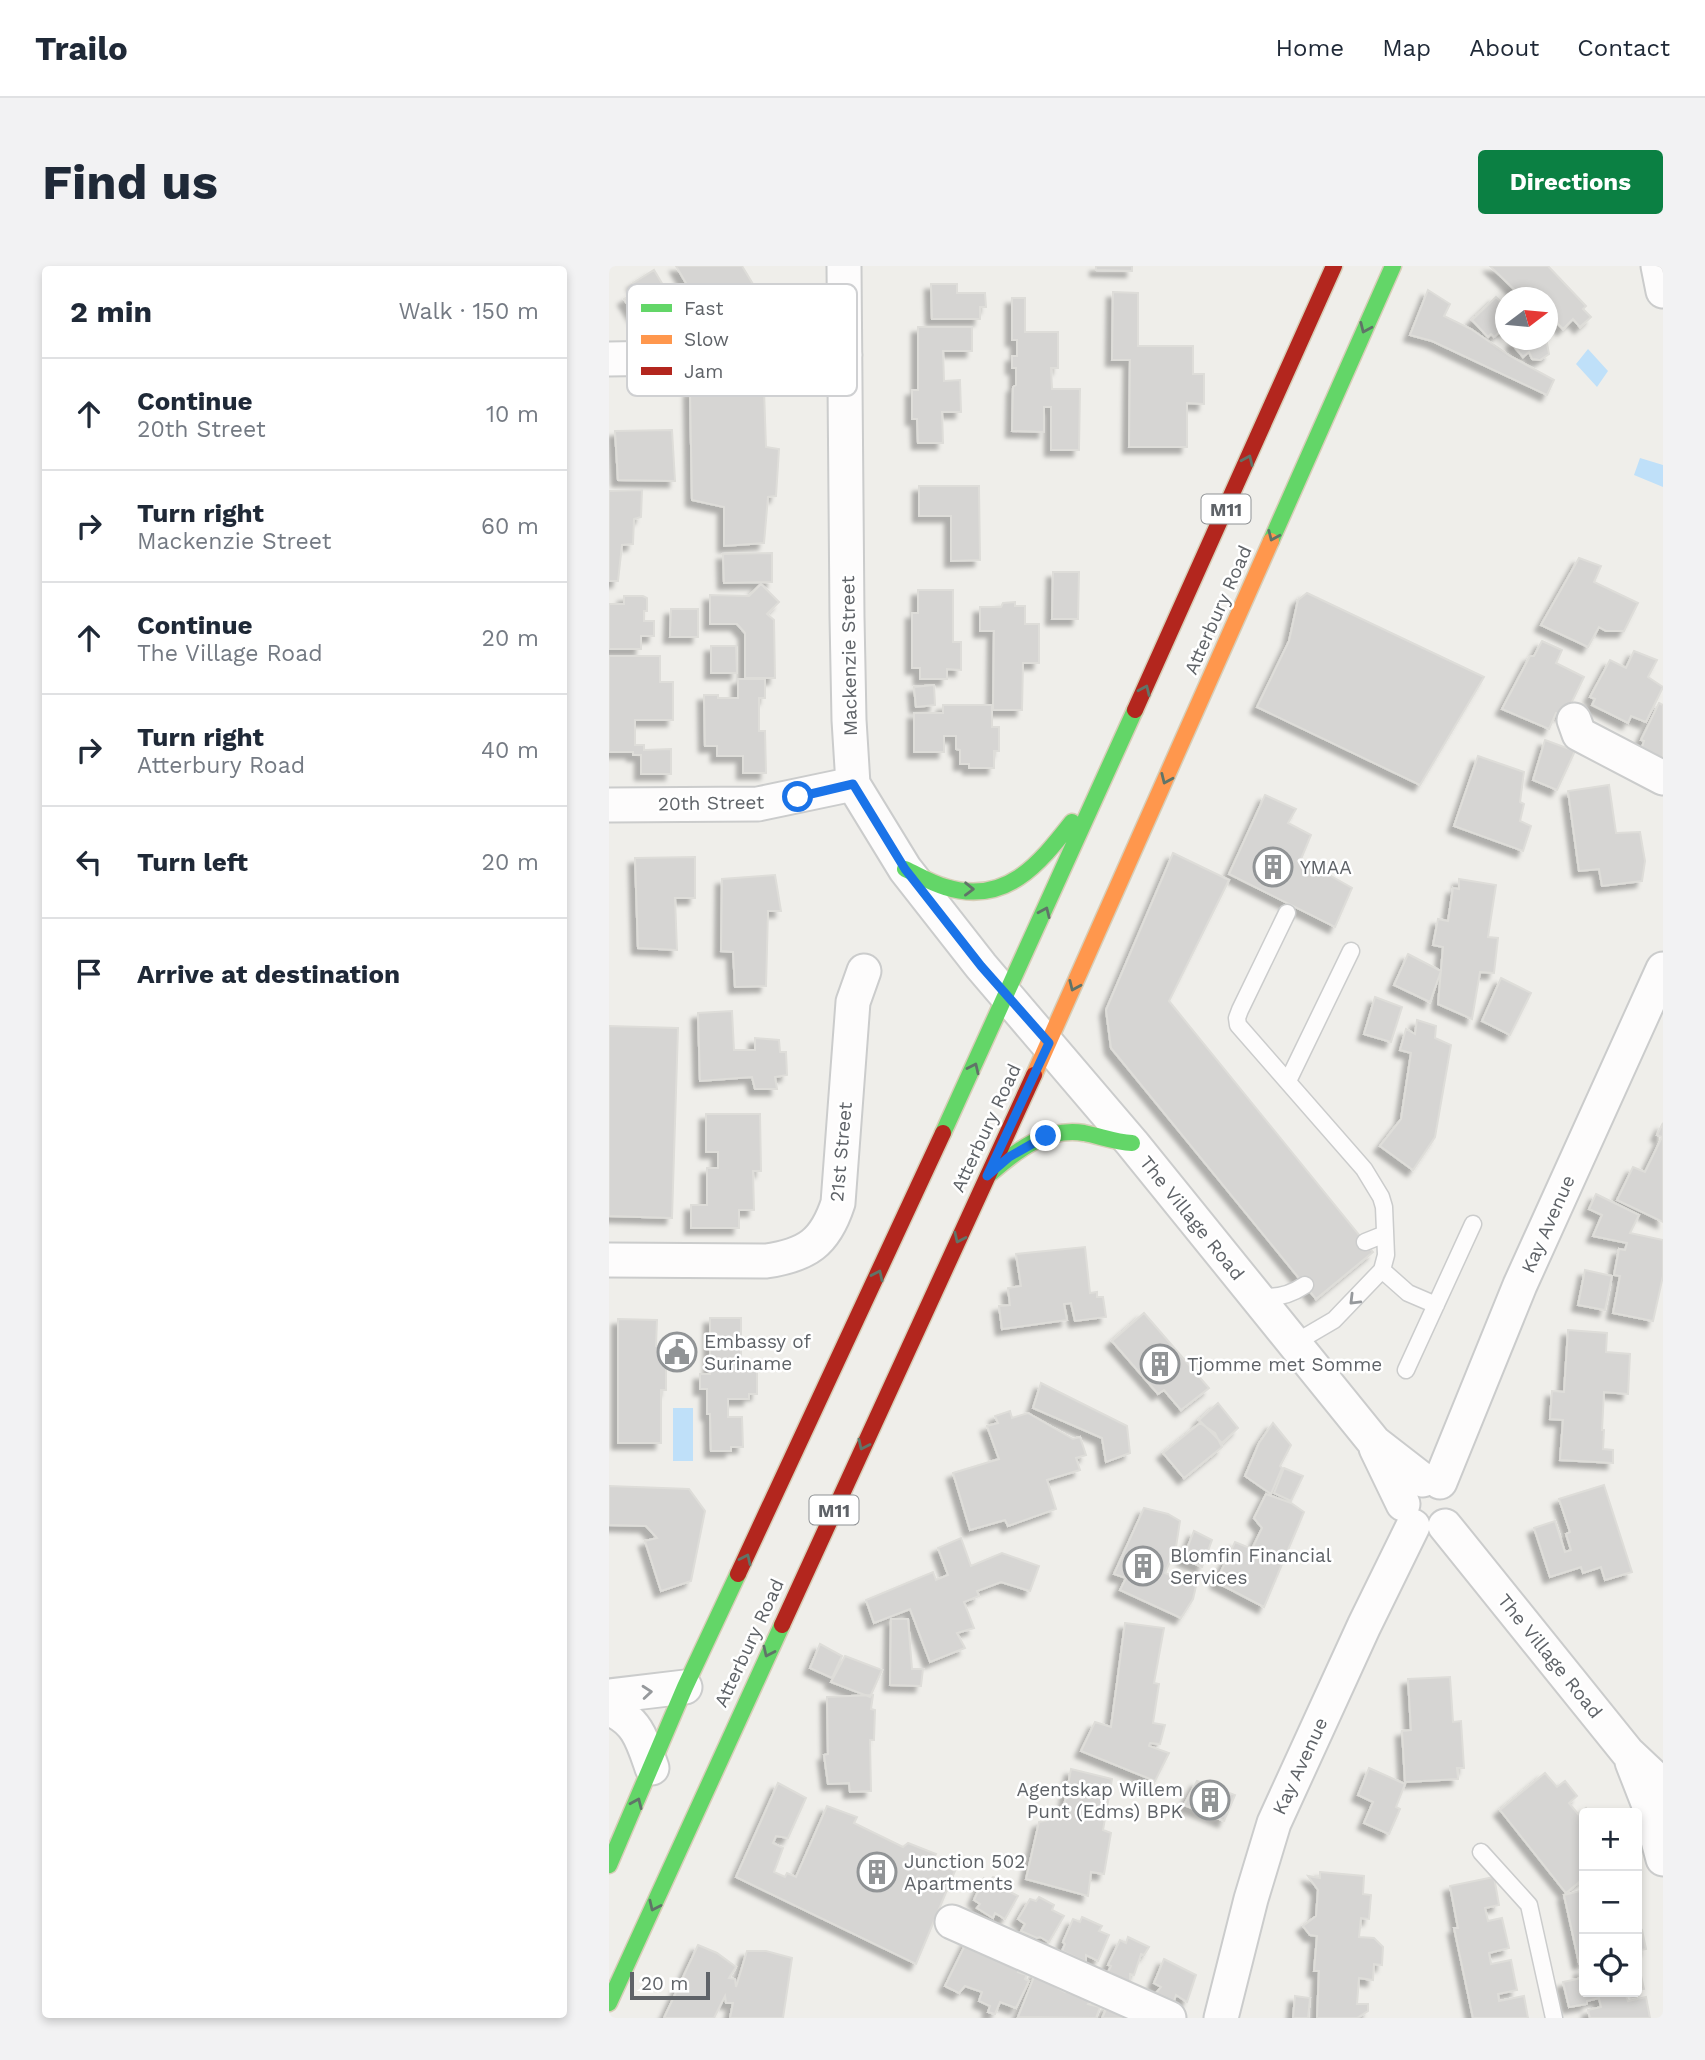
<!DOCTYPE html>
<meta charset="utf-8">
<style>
body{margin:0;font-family:"Work Sans",sans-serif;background:#f2f2f3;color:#1f2937}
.controls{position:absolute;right:21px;bottom:21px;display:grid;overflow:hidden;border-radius:7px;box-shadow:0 4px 10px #0003}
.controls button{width:63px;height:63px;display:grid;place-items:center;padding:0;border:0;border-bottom:2px solid #e0e1e3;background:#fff;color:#1f2937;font:35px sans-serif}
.compass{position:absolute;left:886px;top:21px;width:63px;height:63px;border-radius:50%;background:#fff;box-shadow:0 4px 10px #0003;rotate:74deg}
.scale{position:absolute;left:21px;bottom:18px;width:80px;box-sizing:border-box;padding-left:7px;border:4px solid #5f6368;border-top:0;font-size:19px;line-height:24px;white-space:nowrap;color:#5f6368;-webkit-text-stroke:5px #fff;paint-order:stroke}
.stop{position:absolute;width:21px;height:21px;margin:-16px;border:5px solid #1a73e8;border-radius:50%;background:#fff}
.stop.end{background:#1a73e8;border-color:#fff;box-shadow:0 2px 7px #0008}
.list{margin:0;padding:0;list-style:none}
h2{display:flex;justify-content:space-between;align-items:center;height:91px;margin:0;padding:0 28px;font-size:30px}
h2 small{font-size:23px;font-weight:400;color:#747a83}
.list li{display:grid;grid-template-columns:46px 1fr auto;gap:21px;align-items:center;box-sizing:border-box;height:112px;padding:0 28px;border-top:2px solid #e0e1e3}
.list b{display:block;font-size:26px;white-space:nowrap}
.list p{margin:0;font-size:23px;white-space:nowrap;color:#747a83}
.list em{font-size:23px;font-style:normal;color:#747a83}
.icon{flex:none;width:38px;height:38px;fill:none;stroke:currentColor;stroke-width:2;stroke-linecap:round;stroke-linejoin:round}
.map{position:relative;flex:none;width:1054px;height:1752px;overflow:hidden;border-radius:7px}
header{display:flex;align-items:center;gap:42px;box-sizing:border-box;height:98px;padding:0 35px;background:#fff;border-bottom:2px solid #e0e1e3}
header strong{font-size:33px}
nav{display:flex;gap:38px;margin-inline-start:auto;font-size:24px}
.intro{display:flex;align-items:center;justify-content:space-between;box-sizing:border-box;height:168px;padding:0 42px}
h1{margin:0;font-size:49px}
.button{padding:18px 32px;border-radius:7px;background:#0b8043;color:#fff;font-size:24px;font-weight:700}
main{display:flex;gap:42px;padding:0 42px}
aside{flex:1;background:#fff;border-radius:7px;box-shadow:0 4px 10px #0003}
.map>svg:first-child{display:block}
.water{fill:#bfe0f9}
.building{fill:#d6d5d3;stroke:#deddd9;stroke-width:2;filter:url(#shadow)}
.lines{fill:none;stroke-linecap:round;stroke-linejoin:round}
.lane-casing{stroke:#cbcccc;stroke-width:19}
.street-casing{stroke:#cbcccc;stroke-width:37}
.fast-casing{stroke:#d7ceb8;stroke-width:19}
.slow-casing{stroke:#d7ceb8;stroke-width:19}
.jam-casing{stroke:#d7ceb8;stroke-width:19}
.lane{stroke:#fdfcfc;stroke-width:16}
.street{stroke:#fdfcfc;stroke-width:33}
.fast{stroke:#63d668;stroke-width:16}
.slow{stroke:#ff974d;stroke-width:16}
.jam{stroke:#b3261e;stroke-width:16}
.oneway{stroke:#607468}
.oneway2{stroke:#96999c}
.route{stroke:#1a73e8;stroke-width:9}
.labels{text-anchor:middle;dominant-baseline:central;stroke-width:5;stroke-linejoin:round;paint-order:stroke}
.shield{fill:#fff;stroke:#8f9295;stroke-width:2}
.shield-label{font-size:18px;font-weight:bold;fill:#5f6368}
.street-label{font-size:19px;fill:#5f6368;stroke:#fff}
.poi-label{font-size:19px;fill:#5f6368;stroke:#fff;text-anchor:start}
.key{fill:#fff;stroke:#cfd0d2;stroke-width:2}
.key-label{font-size:19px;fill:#5f6368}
</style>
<header>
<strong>Trailo</strong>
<nav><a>Home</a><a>Map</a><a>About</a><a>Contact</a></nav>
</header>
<div class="intro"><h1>Find us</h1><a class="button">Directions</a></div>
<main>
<aside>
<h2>2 min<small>Walk · 150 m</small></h2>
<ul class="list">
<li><svg class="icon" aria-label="ahead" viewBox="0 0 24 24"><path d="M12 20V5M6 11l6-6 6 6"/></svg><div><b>Continue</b><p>20th Street</p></div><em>10 m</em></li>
<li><svg class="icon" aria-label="right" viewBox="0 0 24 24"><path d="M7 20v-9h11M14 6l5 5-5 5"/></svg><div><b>Turn right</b><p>Mackenzie Street</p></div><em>60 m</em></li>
<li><svg class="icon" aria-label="ahead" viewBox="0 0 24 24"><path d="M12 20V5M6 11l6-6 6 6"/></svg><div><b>Continue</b><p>The Village Road</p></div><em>20 m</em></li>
<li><svg class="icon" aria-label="right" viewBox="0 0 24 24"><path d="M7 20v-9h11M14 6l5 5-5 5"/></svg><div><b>Turn right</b><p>Atterbury Road</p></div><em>40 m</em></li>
<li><svg class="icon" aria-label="left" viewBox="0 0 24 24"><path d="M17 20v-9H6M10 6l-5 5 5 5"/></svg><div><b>Turn left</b></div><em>20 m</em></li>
<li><svg class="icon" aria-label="arrive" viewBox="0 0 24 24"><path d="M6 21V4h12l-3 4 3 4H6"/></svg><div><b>Arrive at destination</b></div></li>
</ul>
</aside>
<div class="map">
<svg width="1054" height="1752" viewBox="0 0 1054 1752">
<defs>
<filter id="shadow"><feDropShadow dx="-6" dy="6" stdDeviation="2" flood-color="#0004"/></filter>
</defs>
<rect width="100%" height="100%" fill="#efeeea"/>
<path class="water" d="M979,83l20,22 -11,16 -21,-23z
M1031,192l23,7v22l-29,-12z
M64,1142h20v53h-20z"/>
<path class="building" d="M67,0h66l14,23 -49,30z
M487,0h36v5l-36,-1z
M881,0h58l38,40 -3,3 8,8 -11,10 -7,-8 -10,10 -7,-7 -8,8v-32h-25z
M45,4l24,40 -24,14 -1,-4 -12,6 -17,-27 13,-8 -4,-8z
M322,18h26v9h28l1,14h-6v12h-48z
M819,24l22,14 -6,12 27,13 39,27 44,24 -7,15 -115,-54 -22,-6z
M504,26l25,1v53h55v28h11v30l-17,-1v44h-58l1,-87h-18z
M887,31l10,10v24l-3,-2 -9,8 -3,-3 -3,3 -16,-17z
M403,32h13v34h33v36h-7l1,21h28l-1,61h-28v-43h-7v25l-32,-1 1,-44 3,-2v-17h-4v-12h5v-16h-5z
M309,61h54v24h-29l1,30 16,-1 1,32h-19l1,31h-25l-1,-24h-5v-29h6z
M904,74h27l7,3 2,11 -9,6 -8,-1 -3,-7 -6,5 -11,-13 3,-3z
M81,124h74l2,57 13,2 -3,47 -8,1 -4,46 -40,3v-39l-32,-7z
M63,164l3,51 -57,-1 -3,-49z
M310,220h60l1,74 -29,1v-45h-32z
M33,224l-1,27 -7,2 -1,25 -11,1 -4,36h-9v-90z
M163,287v29l-48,1 -1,-29z
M970,292l22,8 -7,16 44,21 -14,28h-18l-7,-4 -11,20 -47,-22z
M444,306h26l-1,47h-26z
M152,318l18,18 -12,12 7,6 1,58h-30v-45l-8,-9h-27v-29l39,1z
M309,324h35v52h8v28l-14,-1v10h-27v-11h-8v-55h6z
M698,327l177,84 -64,108 -163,-78 32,-66 9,-41z
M15,330h19l4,2v13h-3v10h10v15h-13v13h-32v-45h15z
M406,336v4h10v18h14v39h-16l-1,47h-29l1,-79h-14v-24h21l2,-4z
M62,343h27v28h-28z
M933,375l20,9 -6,13 28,14 -18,37 -10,-1 -7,16 -47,-20 28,-53h4z
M102,380h25l1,27h-26z
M1025,385l23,9 -9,17 15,10 -17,35 -15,-6 -3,7 -36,-18 3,-6 -5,-2 20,-37 16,8z
M0,390h51v26h13v38h-38v25h9v5l27,-1v25h-30v-19h-8v-3h-24z
M129,413h27v19h-6v33h6l1,42h-23v-17h-26v-10h-12l-1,-51h14v3h20z
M325,419l1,20 -19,2 -2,-20z
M1050,437l4,2v55l-22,-10 3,-9 -3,-1z
M334,439h49v22h7v24h-5v17h-25v-4h-9v-14l-4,-1v-13h-12v16h-30v-39h29z
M936,474l30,11 -18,39 -24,-10z
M869,490l46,16 -4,30 4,2 -4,17 11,5 -8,25 -69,-25z
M1000,519l7,48 24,-1 5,29 -3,20 -40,5 -3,-17 -20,2 -11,-80z
M656,529l31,14 -8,14 23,12 -10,24 51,29 -17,39 -106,-53z
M564,587l56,27 -60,121 204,251 -57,47 -205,-251 -5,-38z
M86,591v41h-20l2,52 -39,-2 -3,-90z
M166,609l6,36h-13l-2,75 -31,1 -2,-35 -12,-1 1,-72z
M850,613l37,6 -8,52 10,1 -4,35 -14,-1 -8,47 -34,-15 5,-57 -10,-2 5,-26 10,2 5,-33 6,1z
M799,688l33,17 -11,31 -36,-17z
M892,712l30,15 -21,42 -28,-14z
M766,731l27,10 -11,35 -27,-8z
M123,745l2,39h21v-12l24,2 1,12h6l1,23 -12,2 2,12h-22l-3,-12 -52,4 -2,-68z
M808,754l19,6 -1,12 16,7 -16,92 -22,33 -33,-24 21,-27 10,-66 -11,-3 6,-21 9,5z
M0,760l69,2 -6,190 -63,-2z
M97,848h54l1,57h-8l1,39h-15v18h-48v-23h16v-37h11v-16h-12z
M1054,857v99l-46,-22 16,-33 12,5 17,-35 -5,-2z
M987,928l43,21 -9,18 33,7v36l-10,45 -40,-8 7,-37 -6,-1 5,-26 6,1 2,-7 -34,-7 9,-21 -13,-6z
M476,981l5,46 7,-1v5h6l3,20 -31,4 -4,-18 -7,1 3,16 -65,9 -3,-23 11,-1 -2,-17 13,-2 -5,-32z
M976,1004l27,6 -7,34 -27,-5z
M535,1047l65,75 -28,22 -17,-20 -6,4 -46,-53z
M101,1052h31v44h4v8h12v24h-8v5h-21v18h14l1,30h-12v4h-20l-1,-37h-3v-25h-7v-15h10z
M9,1053l39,1 -1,26h10v44h-5v53h-43z
M959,1064l39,3 -1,19 24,2 -2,40 -24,-2 -2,38h2l-1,19 10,1v13l-53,-3 3,-40 -13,-1 2,-28 12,1z
M432,1117l86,43 3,27 -24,9 -4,-24 -69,-30z
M609,1137l20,25 -16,15 -23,-23z
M401,1145l2,7 16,-5 45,26 7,-2 6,18 -10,3 4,12 -33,10 9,29 -48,17 -3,-6 -35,10 -17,-57 46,-14 -12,-33 11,-3 -3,-7z
M591,1157l15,10 7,14 -38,31 -21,-25z
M664,1157l18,22 -11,21 2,2 -11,26 -26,-18 14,-33z
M675,1202l19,8 -12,25 -17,-8z
M995,1219l28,87 -27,8 -4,-13 -18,6 -2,-6 -31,10 -16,-49 21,-7 10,31 6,-2 -5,-16 4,-2 -11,-33z
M0,1220l80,3 16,22 -14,70 -30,10 -16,-50 12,-3 -11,-12 -37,-1z
M657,1228l25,9 13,9 -40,95 -48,-25 19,-40 17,7 10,-21 -8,-10z
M535,1242l24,6 12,7 -4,26 -11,26 31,13 -3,13 -12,19 -61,-28 6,-12 -12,-4z
M585,1265l18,9 -10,27 -19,-8z
M352,1272l10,28 31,-13 37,13 -9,25 -29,-9 -24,9 2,5 -15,6 10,26 -17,5 8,15 -35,14 -20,-53 -36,14 -8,-23 67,-28 3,8 12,-5 -10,-27z
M282,1353h17l4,50h11l-2,17 -31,-1z
M516,1357l39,5 -10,55 5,1 -6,39 12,2 -5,19 -10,-1 -1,3 20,7 -14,28 -74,-30 14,-29 16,5z
M211,1378l22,12 -10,22 -22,-10z
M236,1390l37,14 -12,27 -39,-15z
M841,1411l3,45 8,-1 3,47h-7l1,11 -53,3 -3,-51 9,-1 -3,-51z
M264,1429l-2,14 4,1 -1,30h-4l1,51 -21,1 -1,-9 -21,1 -4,-29 4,-1 -1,-57z
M760,1502l36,16 -9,23 4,2 -11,25 -25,-11 9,-21 -15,-7z
M462,1503l41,10 -9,51 8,3 -7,41 -13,-2 -3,24 -62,-17 13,-57 23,-5z
M936,1507l12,14 8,-6 12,15 -8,7 9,11 8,-6 4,5h-6v65l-18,15 -66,-83z
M588,1515l38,14 -11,26 -40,-16z
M169,1517l28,15 -18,40 -12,-2 -3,7 10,5 -9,24 11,5 2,-4 9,4 31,-71 30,11 -3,6 49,24 5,-4 28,11 -4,7 23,10 -39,93 -180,-87z
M711,1606l44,4 -1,18 8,1 -2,24 -8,-1 -2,19 15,1 9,9 -1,18 -8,-1 -1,16 -14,-2 -2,26h11v7l-11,7h-40l2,-47h-5l3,-35 -7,-1 -7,-9 13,-10 2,-26 -10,-14 12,2z
M384,1611l15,7 -2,6 12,6 -13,23 -10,-6 -2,5 -16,-10 3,-4 -6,-4 10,-22 6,2z
M885,1611l5,28 -14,3 3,13 14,-3 7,30 -20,5 2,11 20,-4 6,30 -19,4 1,7 25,-5 4,22h-55l-19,-90h4l-8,-42z
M975,1624v72l-5,1 -15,-68z
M430,1631l15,8 -2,5 12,6 -15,26 -9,-5 -3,1 -16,-7 4,-7 -7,-5 12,-20 6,2z
M473,1651l20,9 -3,5 10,4 -11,26 -12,-6v7l-24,-11 3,-7 -2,-2 10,-23 7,3z
M1033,1664l4,19 -9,2v-20z
M519,1671l21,10 -5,8 -3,-1 -7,21 -4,-1v9l-22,-11 3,-6 -3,-1 12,-25 6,3z
M359,1673l18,16 8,4 4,-6 23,10 -3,9 9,3 -2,4 4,2 -13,27 -16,-6 -5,12 -7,-2 2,-6 -11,-5 3,-9 -17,-6 -6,7 -14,-7z
M89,1679l19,8 19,14 -7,11 6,1 1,8 11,-36h19l26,7 -9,60h-53l3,-15h-7l-1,-7 -11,22h-50z
M1028,1692l7,31 -7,1z
M555,1693l32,16 -9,27 -11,-7 -2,6 -18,-8 5,-6 -7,-4z
M975,1703v23h46l-5,1 3,8 18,-4 4,21h-60l-2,-8 13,-3 -2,-9 -12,3v3l-18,3 -6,-25 19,-4 -2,-8z
M427,1706l25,11 -5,4 9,5 5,-6 22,10 -4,8 12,3 -4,11 -78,-1z
M686,1730l15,2 -2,20h-15z
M499,1739l28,13h-34z"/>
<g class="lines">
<defs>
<path id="lane" d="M678,647l-47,97 -3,8 1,7 126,144 17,28 3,10 2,48 -4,15 -48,50 -41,24
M679,815l63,-130
M756,976l20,-8
M773,1004l26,23 28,12
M649,1029c17,5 32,0 47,-10
M797,1104l67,-146
M872,1586l48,53 25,113"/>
<path id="street" d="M235,0l3,351 2,103 4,64 52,85 76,97 151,177 242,299 49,38
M1049,0l5,25
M0,93l236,-4
M965,454l5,14 84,44
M0,539l149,-1 95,-20
M0,994l157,1c41,-6 59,-18 72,-58l15,-201 11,-31
M767,1182l27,56
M831,1216l80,-197 143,-316
M836,1260l183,227 35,33
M0,1430l76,-9
M0,1443c28,10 34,33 43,59
M1023,1496l16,41 15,56
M343,1656l217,96
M612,1752l30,-119 23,-76 90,-197 49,-100"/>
<path id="fast" d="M662,275l122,-275
M296,603c13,6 26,14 40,18 61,19 94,-23 127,-65
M334,867l192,-423
M382,907c26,-23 56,-46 93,-40 16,3 31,9 48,10
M0,1599l76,-178 53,-113
M0,1737l173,-378"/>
<path id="slow" d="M425,809l237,-534"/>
<path id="jam" d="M526,444l199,-444
M129,1308l205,-441
M173,1359l252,-550"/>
</defs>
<use href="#lane" class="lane-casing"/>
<use href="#street" class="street-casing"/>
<use href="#fast" class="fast-casing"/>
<use href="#slow" class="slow-casing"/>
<use href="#jam" class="jam-casing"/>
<use href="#lane" class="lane"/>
<use href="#street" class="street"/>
<use href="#fast" class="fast"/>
<use href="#slow" class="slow"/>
<use href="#jam" class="jam"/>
</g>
<defs><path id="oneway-chevron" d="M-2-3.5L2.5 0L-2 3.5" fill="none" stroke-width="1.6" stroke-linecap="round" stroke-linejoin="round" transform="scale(1.75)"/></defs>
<g class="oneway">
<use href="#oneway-chevron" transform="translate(756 62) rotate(114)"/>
<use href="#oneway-chevron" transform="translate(639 194) rotate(-66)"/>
<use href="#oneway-chevron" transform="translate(664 270) rotate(114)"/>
<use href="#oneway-chevron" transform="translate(536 424) rotate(-66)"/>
<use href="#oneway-chevron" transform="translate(557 513) rotate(114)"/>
<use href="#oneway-chevron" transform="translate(360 623) rotate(1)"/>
<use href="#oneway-chevron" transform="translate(436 646) rotate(-66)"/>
<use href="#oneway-chevron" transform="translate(465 720) rotate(114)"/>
<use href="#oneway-chevron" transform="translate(365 802) rotate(-65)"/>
<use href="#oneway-chevron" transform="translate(350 972) rotate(115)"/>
<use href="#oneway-chevron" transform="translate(269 1009) rotate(-65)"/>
<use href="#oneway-chevron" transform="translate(254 1179) rotate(115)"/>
<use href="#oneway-chevron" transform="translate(137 1293) rotate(-65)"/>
<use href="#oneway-chevron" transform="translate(159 1386) rotate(115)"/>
<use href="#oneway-chevron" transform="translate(28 1537) rotate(-66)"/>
<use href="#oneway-chevron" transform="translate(45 1640) rotate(115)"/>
</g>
<g class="oneway2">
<use href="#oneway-chevron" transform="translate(745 1034) rotate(135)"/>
<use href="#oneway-chevron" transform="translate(38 1426) rotate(-5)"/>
</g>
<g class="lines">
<path class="route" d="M189,531l55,-13 52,85 76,97 68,77 -62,133 22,-19 37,-21"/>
</g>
<defs>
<symbol id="building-ring" viewBox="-11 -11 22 22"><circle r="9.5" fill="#fff" stroke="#919496" stroke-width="1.5"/><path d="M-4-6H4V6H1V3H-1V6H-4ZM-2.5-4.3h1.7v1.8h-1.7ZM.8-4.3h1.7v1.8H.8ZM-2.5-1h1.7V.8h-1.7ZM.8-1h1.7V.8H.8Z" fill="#919496"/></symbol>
<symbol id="civic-ring" viewBox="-11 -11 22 22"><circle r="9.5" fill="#fff" stroke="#919496" stroke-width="1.5"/><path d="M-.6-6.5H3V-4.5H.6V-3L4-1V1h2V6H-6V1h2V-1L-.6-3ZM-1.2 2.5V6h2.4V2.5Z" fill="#919496"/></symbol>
</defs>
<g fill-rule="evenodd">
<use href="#building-ring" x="642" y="579" width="44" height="44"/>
<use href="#civic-ring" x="46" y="1064" width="44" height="44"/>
<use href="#building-ring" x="529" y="1076" width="44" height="44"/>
<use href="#building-ring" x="512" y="1278" width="44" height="44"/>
<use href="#building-ring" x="579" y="1512" width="44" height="44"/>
<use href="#building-ring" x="246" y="1584" width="44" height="44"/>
</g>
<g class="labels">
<g class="shield">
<rect x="592.5" y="228.5" width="49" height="29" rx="5"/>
<rect x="200.5" y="1229.5" width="49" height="29" rx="5"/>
</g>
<g class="shield-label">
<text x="617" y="243">M11</text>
<text x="225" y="1244">M11</text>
</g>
<g class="street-label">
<text transform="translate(609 344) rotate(-66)">Atterbury Road</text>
<text transform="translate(240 390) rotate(-91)">Mackenzie Street</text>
<text transform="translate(102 537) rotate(-1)">20th Street</text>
<text transform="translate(377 862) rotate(-65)">Atterbury Road</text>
<text transform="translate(232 886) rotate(-85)">21st Street</text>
<text transform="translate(583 952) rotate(51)">The Village Road</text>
<text transform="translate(939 958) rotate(-66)">Kay Avenue</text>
<text transform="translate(140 1377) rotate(-65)">Atterbury Road</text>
<text transform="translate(941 1390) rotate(51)">The Village Road</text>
<text transform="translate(691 1500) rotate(-65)">Kay Avenue</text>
</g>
<g class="poi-label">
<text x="691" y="601">YMAA</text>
<text x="95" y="1075">Embassy of<tspan x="95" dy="22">Suriname</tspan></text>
<text x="578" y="1098">Tjomme met Somme</text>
<text x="561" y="1289">Blomfin Financial<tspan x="561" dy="22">Services</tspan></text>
<text x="574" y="1523" text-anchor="end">Agentskap Willem<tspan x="574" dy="22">Punt (Edms) BPK</tspan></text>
<text x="295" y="1595">Junction 502<tspan x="295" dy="22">Apartments</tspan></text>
</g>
</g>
<rect x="18" y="18" width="230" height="112" rx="10" class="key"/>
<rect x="32" y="38" width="31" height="8" fill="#63d668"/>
<rect x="32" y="69" width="31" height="9" fill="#ff974d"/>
<rect x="32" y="101" width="31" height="8" fill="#b3261e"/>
<g class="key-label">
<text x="75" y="49">Fast</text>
<text x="75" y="80">Slow</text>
<text x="75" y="112">Jam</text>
</g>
</svg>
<div class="controls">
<button>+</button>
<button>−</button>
<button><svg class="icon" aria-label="locate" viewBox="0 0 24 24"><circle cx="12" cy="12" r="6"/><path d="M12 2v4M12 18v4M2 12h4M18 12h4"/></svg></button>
</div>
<svg class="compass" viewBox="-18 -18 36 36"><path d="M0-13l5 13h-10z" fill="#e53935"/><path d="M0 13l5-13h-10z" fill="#747a83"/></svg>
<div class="scale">20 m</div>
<div class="stop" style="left:189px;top:531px"></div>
<div class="stop end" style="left:437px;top:870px"></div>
</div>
</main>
